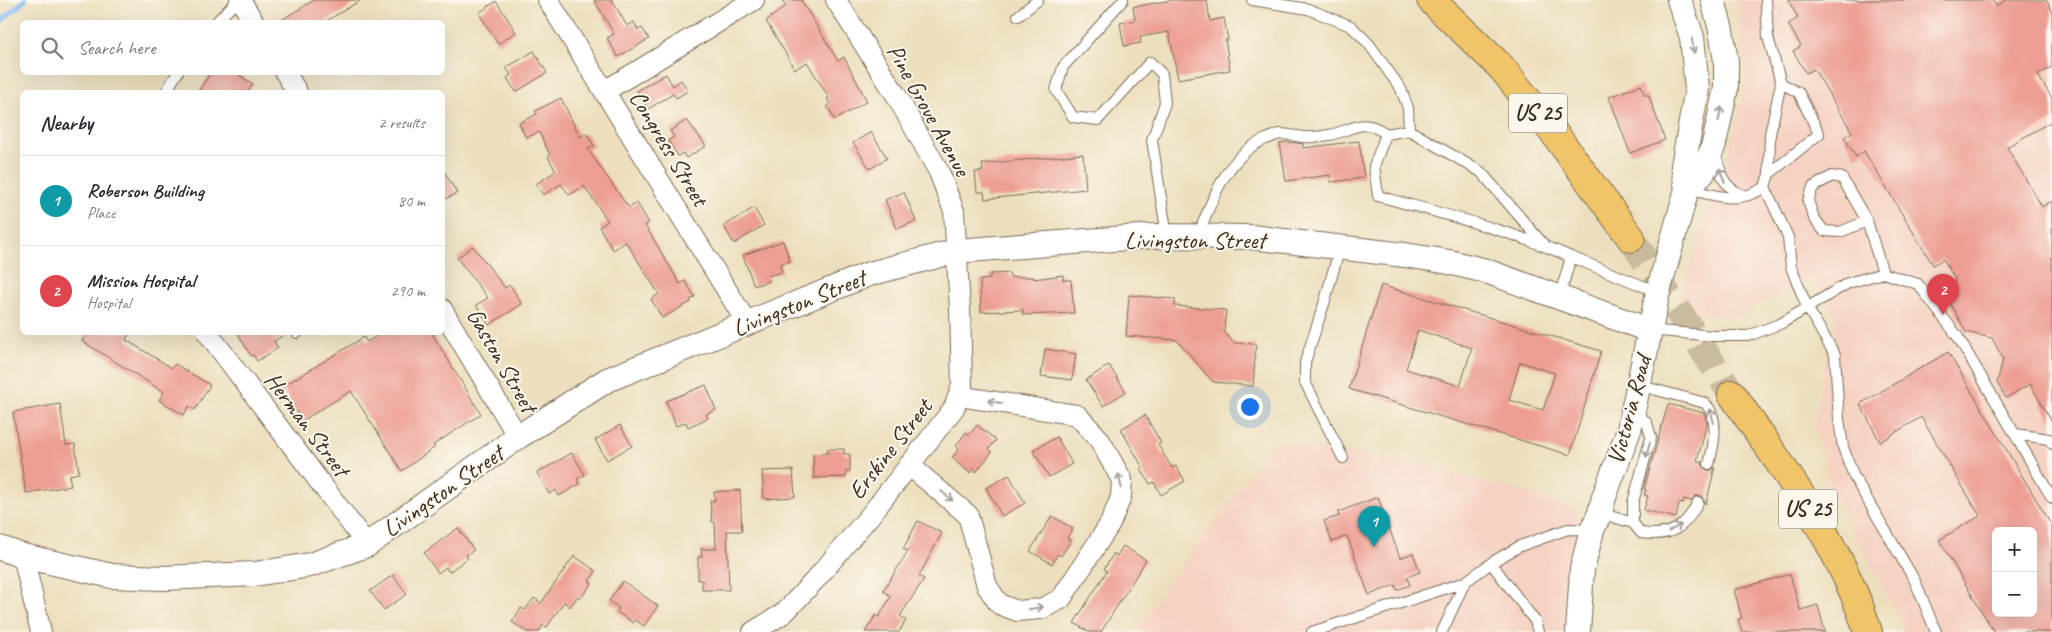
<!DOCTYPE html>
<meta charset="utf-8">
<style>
body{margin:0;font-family:Caveat,sans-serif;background:#f7f7f7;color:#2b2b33}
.controls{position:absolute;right:15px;bottom:15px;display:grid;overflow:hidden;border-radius:8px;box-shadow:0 5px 20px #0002}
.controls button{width:45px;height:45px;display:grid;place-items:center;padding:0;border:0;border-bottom:1px solid #e1e1e2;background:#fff;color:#2b2b33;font:25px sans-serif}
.you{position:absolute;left:1249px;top:406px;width:18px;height:18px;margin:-12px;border:4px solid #fff;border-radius:50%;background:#1a73e8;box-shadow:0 0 0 8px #1a73e833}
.badge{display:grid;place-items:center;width:32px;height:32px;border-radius:50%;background:#111827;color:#fff;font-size:16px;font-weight:700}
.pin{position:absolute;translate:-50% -41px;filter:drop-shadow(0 1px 2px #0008)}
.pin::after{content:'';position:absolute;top:26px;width:18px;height:15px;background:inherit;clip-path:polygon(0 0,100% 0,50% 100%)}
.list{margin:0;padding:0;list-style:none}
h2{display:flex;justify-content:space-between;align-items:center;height:65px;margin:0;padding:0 20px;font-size:21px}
h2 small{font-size:16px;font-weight:400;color:#7c7c81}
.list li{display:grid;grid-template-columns:32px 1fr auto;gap:15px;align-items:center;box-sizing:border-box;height:90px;padding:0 20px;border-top:1px solid #e1e1e2}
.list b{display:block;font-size:19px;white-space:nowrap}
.list p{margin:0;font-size:16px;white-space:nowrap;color:#7c7c81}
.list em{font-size:16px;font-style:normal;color:#7c7c81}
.icon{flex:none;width:28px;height:28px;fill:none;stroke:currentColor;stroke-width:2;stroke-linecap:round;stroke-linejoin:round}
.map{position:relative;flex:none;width:2052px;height:632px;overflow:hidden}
.search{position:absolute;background:#fff;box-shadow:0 5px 20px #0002;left:20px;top:20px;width:425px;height:55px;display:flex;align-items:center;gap:12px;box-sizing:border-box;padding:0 18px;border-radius:8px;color:#7c7c81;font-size:19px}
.panel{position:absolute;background:#fff;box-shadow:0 5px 20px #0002;left:20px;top:90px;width:425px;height:245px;border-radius:8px}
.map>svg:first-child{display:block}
.built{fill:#f5d2c2;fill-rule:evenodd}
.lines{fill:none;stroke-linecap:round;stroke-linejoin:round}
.stream{stroke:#81bcf3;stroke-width:5}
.building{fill:#ed9d93;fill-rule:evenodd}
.primary-tunnel{stroke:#c9bb9d;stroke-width:28;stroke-dasharray:28 14;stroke-linecap:butt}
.service-casing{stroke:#796956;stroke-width:12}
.minor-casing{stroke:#796956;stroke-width:22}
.tertiary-casing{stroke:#796956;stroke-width:26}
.primary-casing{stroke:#796956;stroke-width:30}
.service{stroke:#fff;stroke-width:10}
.minor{stroke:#fff;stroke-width:20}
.tertiary{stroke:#fff;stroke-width:24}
.primary{stroke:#f0c469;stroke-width:28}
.oneway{stroke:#a79f9a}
.labels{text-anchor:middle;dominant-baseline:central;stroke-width:4;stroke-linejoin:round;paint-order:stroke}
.shield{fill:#fbf7ec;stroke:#75685c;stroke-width:1}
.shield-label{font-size:22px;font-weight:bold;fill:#3b2a1e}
.street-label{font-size:24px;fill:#3b2a1e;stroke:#fbf7ec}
</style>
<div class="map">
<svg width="2052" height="632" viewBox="0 0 2052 632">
<rect width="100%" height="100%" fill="#fbf7ec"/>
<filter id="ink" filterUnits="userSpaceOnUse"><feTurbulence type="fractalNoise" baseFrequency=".02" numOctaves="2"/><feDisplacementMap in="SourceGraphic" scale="10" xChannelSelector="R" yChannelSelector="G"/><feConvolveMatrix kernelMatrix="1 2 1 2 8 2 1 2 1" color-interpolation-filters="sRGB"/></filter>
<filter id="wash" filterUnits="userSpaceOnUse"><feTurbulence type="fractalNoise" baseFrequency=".0096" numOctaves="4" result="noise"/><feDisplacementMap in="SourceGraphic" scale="20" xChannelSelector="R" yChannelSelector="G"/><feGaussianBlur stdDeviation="1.12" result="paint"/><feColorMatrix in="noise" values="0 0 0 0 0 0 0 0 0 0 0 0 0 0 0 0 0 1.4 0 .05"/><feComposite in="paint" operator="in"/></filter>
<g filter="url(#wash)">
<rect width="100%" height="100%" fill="#ecdfbd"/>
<path class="built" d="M1736,0h316v632h-146l-72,-136 -20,-68 10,-61 12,-46 -23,-43 -78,39 -46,-4 -9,-17 47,-134 19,-84zM1996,531h37v82h-37z
M1275,441l152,25 118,32 34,14 -10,120h-436z"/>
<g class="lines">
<path class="stream" d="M0,22l25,-22"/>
</g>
<g id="blocks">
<path class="building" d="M314,0h47l-36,22h-47z
M594,0h18l15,26 7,-4 4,8 4,-2 7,11 -31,18 -11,-19 7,-4z
M782,0h19l37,61 6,-4 23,44 -32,19 -8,-14 3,-2 -3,-5 2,-1 -22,-36 -12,7 -29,-48 20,-15z
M1172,0h35l3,21 14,-3 4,22h-3l5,30 -52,9 -9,-47 -29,5 1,6 -17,3 -4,-23 15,-3 -2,-13z
M1788,0h204l4,6 10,-6h40l6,11v56l-14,8 14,23v23l-45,26 35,60 10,-6v221l-22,-38 -24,14 -9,-15 6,-24 -11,-21 -26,-6 -17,-31 6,-22 -12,-20 -10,6 -69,-114 -8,6 -12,-20 8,-5 -38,-63 -8,4 -13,-22 8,-5 -13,-22 10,-6z
M496,1l20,31 -18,12 -19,-31z
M534,51l13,22 -31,19 -9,-14 4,-3 -5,-7z
M211,72h24l18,12 -5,8h-50z
M666,74l7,12 8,-6 7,11 -12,7 -3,-4 -25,15 -11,-18z
M1641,85l4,11 3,-2 17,46 -35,13 -21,-56z
M561,98l19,39 6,-4 8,13 -6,3 10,15 31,44 8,-5 12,20 -4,2 35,59 5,-3 10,16 -5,3 1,2 -29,16 -11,-19 8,-5 -33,-52 -13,8 -14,-23 9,-6 -24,-35 -15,9 -8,-11 -18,11 -7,-11 20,-13 -8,-14 2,-2 -11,-23 -13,6 -7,-15 18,-9 -2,-3z
M687,120l19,26 -20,12 -3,-5 -5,3 -10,-15 6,-4 -4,-6z
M871,132l16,26 -17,11 -17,-26z
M1359,141l5,37 -33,4 -1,-7 -44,6 -6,-38 8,-1 15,2v4z
M1083,154l3,35 -101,10 -1,-7h-7l-2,-20 8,-1 -1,-7z
M442,168l15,25 -15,8z
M904,192l12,29 -19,8 -12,-29z
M754,208l10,17 -30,19 -10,-18z
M783,241l7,20 -10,3 2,8 -14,4 1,5 -15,5 -11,-31z
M473,246l32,42 5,-3 12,19 -33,21 -13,-20 12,-7 -31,-40z
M1009,273l1,4h24v2l29,-4v5h8l3,33 -51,2v-5l-42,2 -1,-32 10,-1v-5z
M1381,285l220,66 -31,104 -221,-66zM1418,330l54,18 -12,38 -54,-17zM1520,362l35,11 -12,37 -34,-10z
M1129,295l46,4v7l51,4 -2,22 10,11 22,1 -3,42 -40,-4 -36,-42 -51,-4z
M88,332h42l-4,8 46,28 3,-4 35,21 -15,25 -6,-4 -5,9 -25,-15 5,-8 -82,-51z
M237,332h51l-14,9 4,7 -21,13 -4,-6 -2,1z
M383,332h48l50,82 -48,31 2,2 -33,24 -51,-80 -49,30 -20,-34 82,-50 3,5z
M1045,349l31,5 -4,26 -31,-4z
M1948,352l104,174v106h-58l-55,-92 41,-24 -59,-99 -41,25 -20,-38zM1996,531h37v82h-37z
M1109,365l17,27 -23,14 -17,-26z
M706,385l10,25 -10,4 2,4 -20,9 -2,-5 -10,4 -10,-25z
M60,404l6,41 9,-1 4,29 -10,2 2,11 -45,7 -13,-81z
M1668,404l36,9 3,10 -10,38 5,1 1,4 4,4h4l4,-3 -9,37 -5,-8h-6l-4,5 -7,-2 -1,5 -4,-1 -3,15 -32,-8 4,-14 -4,-1 2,-5 -2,-1z
M1145,415l16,28 -3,2 14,23 4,-2 9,15 -24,14 -7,-13 -4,2 -9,-15 2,-1 -22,-39z
M620,425l12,21 -25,14 -12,-20z
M977,425l19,15 -7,9 3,3 -16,20 -2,-4 -4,5 -18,-15 7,-9 -3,-3 10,-14 3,3z
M1057,437l15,27 -23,13 -16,-27z
M827,449h17v5h6v17h-4v6l-32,1 -1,-24 15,-1z
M572,453l13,22 -8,4 3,5 -21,12 -3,-6 -7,4 -12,-21z
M793,470l2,27 -31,2 -2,-28z
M1009,475l16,28 -23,13 -16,-28z
M740,490l2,41h-15l2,59h-27v-10h-4v-23h4l-1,-8h15l-1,-27h-3l-2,-21h5l-1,-9z
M1378,497l22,61 13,-5 7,19 -13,5 3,8 -13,5 -2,-5 -26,10 -22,-59 -15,6 -8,-21 15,-5 -1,-4z
M1052,516l21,13 -6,9 4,3 -10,15 -3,-2 -6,10 -22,-13z
M918,521l24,12 -23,43 5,3 -24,37 6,4 -7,12h-34l11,-17 3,2 12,-21 -8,-5 25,-40 -5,-2z
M458,528l16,22 -8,5 2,3 -19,14 -3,-5 -8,6 -14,-20z
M1123,546l23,14 -45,72h-12l-15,-9 33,-52 -3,-2 10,-16 3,3z
M574,556l22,15 -7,10 3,2 -11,15 -3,-2 -8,11 -6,-5 -17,25 -4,-2 -4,7h-12l-15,-10 9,-14 4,2 9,-12 7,5z
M1790,574l10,36 18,-5 7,27h-83l-4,-13 4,-1 -8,-28z
M393,575l14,19 -23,16 -14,-19z
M623,581l35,25 -14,20 -9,-6 -2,3 -16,-11 2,-4 -10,-7z"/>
</g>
</g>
<g filter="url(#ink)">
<use href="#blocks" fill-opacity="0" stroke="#796956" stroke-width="1"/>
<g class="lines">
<path class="primary-tunnel" d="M1631,238l101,156"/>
<defs>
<path id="service" d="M1123,0l-60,67 -7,23 17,27 25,3 52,-58 12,12 3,29 -13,37 15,96
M1252,0l56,9 43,17 18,18 32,45 7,19 1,22
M1766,0l2,37 13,46
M1018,16l20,-16
M216,22l22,-22
M166,92l12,-20
M1386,134l23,-4 72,42 64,74
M1716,154c5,20 6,33 27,41
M1765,187l4,-13 50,-40 -20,-41 -18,-10 -11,51 -1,40
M1688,189c29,7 50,16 77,-2l23,50 3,30 16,40 28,48 4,64 4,28 11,30 61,104 21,51
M1867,221l-27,11 -16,-1 -10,-13 -6,-17 5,-14 19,-11 10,2 25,43 16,52
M1198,236c13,-35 30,-82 68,-97 4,-1 9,-4 14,-5 7,0 16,2 23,3 8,1 18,-1 26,-2 23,-4 33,-19 57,-1l-12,32 4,30c65,18 131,34 193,61l-12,42
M1340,247l-16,57 -19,58v20l38,76
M1571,257l87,35
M1649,330l65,6h34l34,-13 66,-40 35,-10 35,11 40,53 94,161
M297,333l1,-1
M1638,385l67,18c15,15 9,42 4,61
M2015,434l34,5 3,5
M1600,513l33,10 8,10c29,4 44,-4 57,-31
M1633,523v-21l18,-65 -4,-14 -12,-12
M1491,563l44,58 3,11
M1312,632l153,-50
M1442,632l23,-50 29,-21 26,-15 48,-17 24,1"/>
<path id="minor" d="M240,0l14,22
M548,0l199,323
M285,72l12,20
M605,91l149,-91
M442,309l76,128
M207,332l160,213
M909,465l59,50 19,71 12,18 18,7 24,-2 20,-10 49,-75 11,-27 1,-17 -23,-41 -22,-24 -118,-19
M23,556l18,76
M753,632l31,-19 33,-35 55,-65 82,-105 8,-22 -2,-77 -6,-98 -15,-39 -43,-77 -60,-95"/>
<path id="tertiary" d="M1687,189l16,-16 11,-29 12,-56v-27l-5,-31 -8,-30
M0,548l23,8 89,20 51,2 92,-4 55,-9 57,-20 151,-108 89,-57 262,-106 87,-23 197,-15 98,1 154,18 44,7 37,9 163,59
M1578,632l4,-63 10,-39 8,-17 4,-16 25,-67 29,-138 29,-103 -4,-23 14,-77 -5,-52 -13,-37"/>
<path id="primary" d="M1431,0l70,67 56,70 74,101
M1732,394c51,75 109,150 136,238"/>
</defs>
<use href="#service" class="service-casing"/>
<use href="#minor" class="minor-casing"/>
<use href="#tertiary" class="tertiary-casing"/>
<use href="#primary" class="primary-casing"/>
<use href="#service" class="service"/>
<use href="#minor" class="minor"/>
<use href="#tertiary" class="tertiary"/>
<use href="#primary" class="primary"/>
</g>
<defs><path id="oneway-shaft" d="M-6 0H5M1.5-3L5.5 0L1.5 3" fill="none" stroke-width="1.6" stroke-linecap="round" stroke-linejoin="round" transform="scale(1.25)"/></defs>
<g class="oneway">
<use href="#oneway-shaft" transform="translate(1693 46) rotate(81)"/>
<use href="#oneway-shaft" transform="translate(1720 114) rotate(-78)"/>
<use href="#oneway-shaft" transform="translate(1722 175) rotate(-111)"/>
<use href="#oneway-shaft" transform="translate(995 402) rotate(-171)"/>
<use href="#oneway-shaft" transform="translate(1712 416) rotate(-105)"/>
<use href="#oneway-shaft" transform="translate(1648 450) rotate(105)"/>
<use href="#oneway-shaft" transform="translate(1120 481) rotate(-103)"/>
<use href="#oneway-shaft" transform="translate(947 496) rotate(40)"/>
<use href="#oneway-shaft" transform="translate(1675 528) rotate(-29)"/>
<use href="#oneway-shaft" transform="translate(1036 608) rotate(-10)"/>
</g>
</g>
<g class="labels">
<g class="shield">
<rect x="1509" y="93.5" width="58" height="39" rx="4"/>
<rect x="1779" y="489.5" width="58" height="39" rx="4"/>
</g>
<g class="shield-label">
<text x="1538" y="113">US 25</text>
<text x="1808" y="509">US 25</text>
</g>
<g class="street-label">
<text transform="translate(929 110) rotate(61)">Pine Grove Avenue</text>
<text transform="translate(669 148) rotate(59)">Congress Street</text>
<text x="1195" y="240">Livingston Street</text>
<text transform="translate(799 303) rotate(-22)">Livingston Street</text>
<text transform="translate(502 360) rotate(60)">Gaston Street</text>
<text transform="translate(1629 410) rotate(-75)">Victoria Road</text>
<text transform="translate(307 424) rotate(53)">Herman Street</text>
<text transform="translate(890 449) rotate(-52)">Erskine Street</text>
<text transform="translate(443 491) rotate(-35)">Livingston Street</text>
</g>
</g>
</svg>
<div class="controls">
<button>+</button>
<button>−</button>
</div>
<div class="you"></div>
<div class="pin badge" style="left:1374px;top:547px;background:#0f9aa8">1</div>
<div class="pin badge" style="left:1943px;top:315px;background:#e0444e">2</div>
<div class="search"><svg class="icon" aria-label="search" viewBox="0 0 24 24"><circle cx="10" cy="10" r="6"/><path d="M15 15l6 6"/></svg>Search here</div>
<section class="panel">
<h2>Nearby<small>2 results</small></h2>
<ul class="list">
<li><span class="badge" style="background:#0f9aa8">1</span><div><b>Roberson Building</b><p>Place</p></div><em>80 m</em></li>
<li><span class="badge" style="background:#e0444e">2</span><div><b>Mission Hospital</b><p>Hospital</p></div><em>290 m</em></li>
</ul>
</section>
</div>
